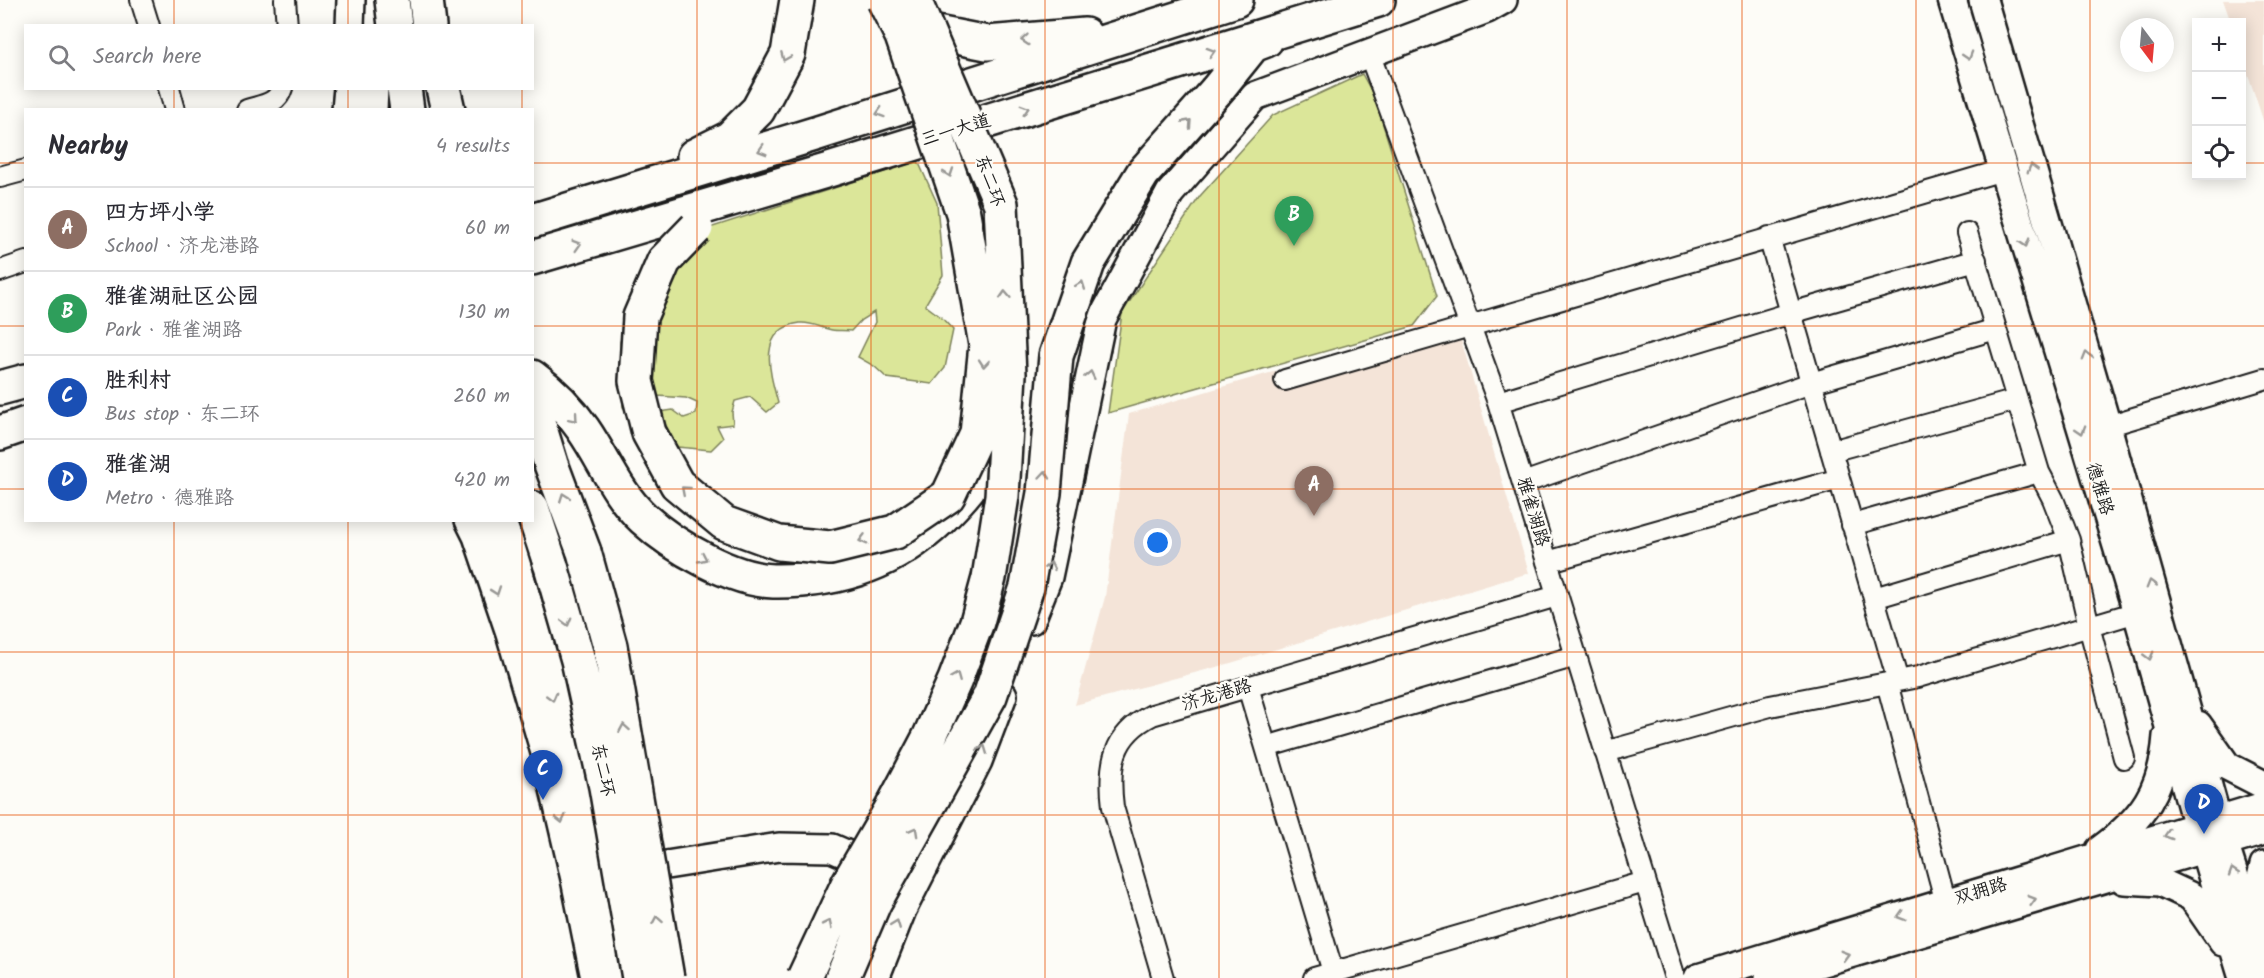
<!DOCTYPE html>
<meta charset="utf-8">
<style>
body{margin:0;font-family:Kalam,"LXGW WenKai TC",sans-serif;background:#f7f7f7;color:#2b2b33}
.controls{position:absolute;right:18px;top:18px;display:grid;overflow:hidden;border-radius:0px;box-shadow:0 3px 15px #0003}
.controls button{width:54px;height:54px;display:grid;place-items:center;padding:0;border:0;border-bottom:2px solid #e1e1e2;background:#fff;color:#2b2b33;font:30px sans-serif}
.compass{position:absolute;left:2120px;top:18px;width:54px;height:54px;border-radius:50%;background:#fff;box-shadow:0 3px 15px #0003;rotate:164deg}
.you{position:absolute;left:1158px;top:543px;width:21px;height:21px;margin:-15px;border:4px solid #fff;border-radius:50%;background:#1a73e8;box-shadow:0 0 0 9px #1a73e833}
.badge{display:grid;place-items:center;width:39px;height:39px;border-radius:50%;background:#ea580c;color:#fff;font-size:20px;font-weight:700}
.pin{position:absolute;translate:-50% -50px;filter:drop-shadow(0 2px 3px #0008)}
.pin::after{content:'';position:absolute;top:32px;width:21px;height:18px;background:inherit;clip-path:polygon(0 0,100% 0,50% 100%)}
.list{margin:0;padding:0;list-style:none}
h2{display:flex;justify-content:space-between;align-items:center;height:78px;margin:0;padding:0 24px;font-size:26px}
h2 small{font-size:20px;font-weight:400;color:#7c7c81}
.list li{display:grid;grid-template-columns:39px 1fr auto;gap:18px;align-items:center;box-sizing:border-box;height:84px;padding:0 24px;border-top:2px solid #e1e1e2}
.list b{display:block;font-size:22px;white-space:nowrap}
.list p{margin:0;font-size:20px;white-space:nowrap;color:#7c7c81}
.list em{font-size:20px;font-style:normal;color:#7c7c81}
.icon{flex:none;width:33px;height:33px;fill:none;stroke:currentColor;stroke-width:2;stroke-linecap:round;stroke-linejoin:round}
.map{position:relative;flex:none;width:2264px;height:978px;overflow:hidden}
.search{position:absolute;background:#fff;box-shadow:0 3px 15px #0003;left:24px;top:24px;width:510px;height:66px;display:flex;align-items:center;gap:15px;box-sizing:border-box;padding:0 21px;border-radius:0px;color:#7c7c81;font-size:22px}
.panel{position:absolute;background:#fff;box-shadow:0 3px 15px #0003;left:24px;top:108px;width:510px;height:414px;border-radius:0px}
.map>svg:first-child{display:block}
.built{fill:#f4e4d8}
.green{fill:#dbe699;stroke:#7c815a;stroke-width:1.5}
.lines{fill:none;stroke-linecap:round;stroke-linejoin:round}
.street-casing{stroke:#1c1c1c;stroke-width:24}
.secondary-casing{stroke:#1c1c1c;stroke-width:32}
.highway-casing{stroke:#1c1c1c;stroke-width:38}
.street{stroke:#fdfcf7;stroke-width:20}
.secondary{stroke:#fdfcf7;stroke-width:27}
.highway{stroke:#fdfcf7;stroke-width:33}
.highway-bridge-casing{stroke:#1c1c1c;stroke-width:38;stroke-linecap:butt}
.highway-bridge{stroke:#fdfcf7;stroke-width:33}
.oneway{stroke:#989794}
.grid{fill:none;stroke:#e8590c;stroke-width:1.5;stroke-opacity:0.55}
.labels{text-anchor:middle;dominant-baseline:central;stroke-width:5;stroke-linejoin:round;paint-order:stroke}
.street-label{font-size:18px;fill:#1c1c1c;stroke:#fdfcf7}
</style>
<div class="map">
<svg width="2264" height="978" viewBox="0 0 2264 978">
<rect width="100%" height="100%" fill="#fdfcf7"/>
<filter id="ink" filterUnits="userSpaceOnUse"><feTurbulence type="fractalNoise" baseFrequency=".0167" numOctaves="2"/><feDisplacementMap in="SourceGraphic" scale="12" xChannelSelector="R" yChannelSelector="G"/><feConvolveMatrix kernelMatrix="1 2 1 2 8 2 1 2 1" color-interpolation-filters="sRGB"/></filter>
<g filter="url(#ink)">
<path class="built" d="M2223,0h41v123l-22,-67v-34h-11z
M1455,319l74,254 -305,92 -149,40 30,-108 24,-183z"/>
<path class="green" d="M1362,74l12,22 63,200 -23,30 -306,87 14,-100 78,-117 73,-81z
M918,161l19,42 6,72 -18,30 16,12 12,13 -8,38 -13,16 -45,-6 -13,-12 -16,-9 17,-35 -1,-10 -13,8 -10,11c-6,-1 -13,0 -19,-1 -11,-2 -20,-8 -32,-7 -44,6 -30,51 -22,80l-11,9 -17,-15 -15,4 -3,11 1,12 -16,2 6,12 -12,12 -34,-3 -18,-35 14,-2 11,8 12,-4 1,-11 -11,-5 -28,-2 -4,-5 -19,30 -12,-14 -3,-65 15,-56 31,-44z"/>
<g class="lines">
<defs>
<path id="street" d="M141,0l8,26
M285,0l2,26
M1369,53l129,349 177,576
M169,88l6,22
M247,110c15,-5 30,-5 35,-22
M0,177l26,-7
M1967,233l72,239 14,27 16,41 20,86 35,132
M1769,237l129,444
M0,271l26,-9
M1285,380l718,-210
M1498,402l293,-89 185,-53
M2107,426l157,-47
M1831,451l186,-51
M1523,483l288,-100 185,-54
M1852,525l187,-53
M1547,562l292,-83
M1874,598l195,-58
M1887,683l59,220
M1248,687l85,285
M1266,747l310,-91
M1605,752l165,-46 148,-29 219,-65
M1163,978l-50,-171c-5,-41 -1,-72 39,-92l405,-119
M1314,978l331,-96"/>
<path id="secondary" d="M1952,0l185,612 60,214 46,152
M1983,0l124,426 117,417 40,125
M350,26l1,-26
M346,110l2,-22
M469,520l8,16 33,97 38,130 27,116 20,99
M1031,620l17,-43 54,-258 68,-126 85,-97 232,-87 16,-9
M2198,725l29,41 37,19
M2100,850c43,-31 63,-60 67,-114
M629,871l150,-24 53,1 46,20
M2124,880l36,2 32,15 31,45
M2259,926l-2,-31 7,-30
M875,978l27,-68 76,-149 25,-66
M1698,978l566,-172
M1769,978l495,-147"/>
<path id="highway" d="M392,0l3,26
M426,0l3,26
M909,18l12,12 66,13 98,-8
M404,88l3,22
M443,88l5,22
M1216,91l37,-46 13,-5
M370,110l1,-22
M694,156l36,-18 28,-28 30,-56 9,-54
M532,221l286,-88 418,-133
M532,258l297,-88 549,-170
M532,377c19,14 38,33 51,52 21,30 33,64 61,90 29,27 89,61 129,62 64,1 120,-17 166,-61 16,-16 33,-33 43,-53 8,-16 11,-39 16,-57
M0,388l26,-7
M532,403l19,61 33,88
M0,433l26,-9
M532,508l19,58
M498,520l11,31 30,98 60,226 19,103"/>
</defs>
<use href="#street" class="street-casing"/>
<use href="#secondary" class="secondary-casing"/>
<use href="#highway" class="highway-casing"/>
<use href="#street" class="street"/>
<use href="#secondary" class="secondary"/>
<use href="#highway" class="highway"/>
<defs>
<path id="highway-bridge" d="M696,228l-32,33 -24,56 -4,64 13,52 28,51 47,39 55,20 51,5 65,-16 53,-36 29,-62 9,-89 -23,-132 -61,-177 -18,-36
M584,552l26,94 57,332
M551,566l27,94 28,127 33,191
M804,978l45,-96 43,-74 37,-70 26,-58 22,-58 12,-44 13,-82 7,-122 -8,-170 -87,-204
M842,978l32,-75 116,-207 37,-109 17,-94 12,-137 32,-93 55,-90 73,-82"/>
</defs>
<use href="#highway-bridge" class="highway-bridge-casing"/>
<use href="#highway-bridge" class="highway-bridge"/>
</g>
<defs><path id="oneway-chevron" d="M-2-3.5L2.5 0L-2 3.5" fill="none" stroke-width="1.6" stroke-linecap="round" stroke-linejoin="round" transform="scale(1.5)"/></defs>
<g class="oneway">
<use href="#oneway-chevron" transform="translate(1025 40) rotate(175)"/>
<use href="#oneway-chevron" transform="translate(1211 52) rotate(-17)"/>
<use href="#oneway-chevron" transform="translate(1968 56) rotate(73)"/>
<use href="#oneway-chevron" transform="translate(785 57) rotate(113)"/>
<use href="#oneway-chevron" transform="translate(1025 109) rotate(-17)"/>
<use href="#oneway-chevron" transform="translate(880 113) rotate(162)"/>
<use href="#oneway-chevron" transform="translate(1188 123) rotate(-48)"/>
<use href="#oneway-chevron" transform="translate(762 150) rotate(163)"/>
<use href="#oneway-chevron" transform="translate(2032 168) rotate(-106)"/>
<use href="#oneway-chevron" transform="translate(949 173) rotate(71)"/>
<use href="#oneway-chevron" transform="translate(2025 243) rotate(73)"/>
<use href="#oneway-chevron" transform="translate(577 245) rotate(-17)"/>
<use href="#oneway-chevron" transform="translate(1081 285) rotate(-70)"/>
<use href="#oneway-chevron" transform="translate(1005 295) rotate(-93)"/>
<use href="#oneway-chevron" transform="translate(2087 356) rotate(-106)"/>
<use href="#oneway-chevron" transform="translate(984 363) rotate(95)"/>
<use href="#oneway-chevron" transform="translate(1090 375) rotate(-78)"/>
<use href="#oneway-chevron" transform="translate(574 418) rotate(49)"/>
<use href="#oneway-chevron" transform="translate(2081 430) rotate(73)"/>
<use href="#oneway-chevron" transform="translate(1045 475) rotate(-85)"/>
<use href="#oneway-chevron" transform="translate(685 490) rotate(-139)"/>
<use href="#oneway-chevron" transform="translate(564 497) rotate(-110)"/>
<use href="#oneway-chevron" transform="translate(863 540) rotate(165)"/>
<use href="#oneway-chevron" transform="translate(703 558) rotate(25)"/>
<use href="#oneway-chevron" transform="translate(1050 566) rotate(-78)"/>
<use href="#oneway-chevron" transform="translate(2151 584) rotate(-106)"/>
<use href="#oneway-chevron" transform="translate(496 591) rotate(71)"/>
<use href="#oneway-chevron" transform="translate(567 622) rotate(74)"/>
<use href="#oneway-chevron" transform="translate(2149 656) rotate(75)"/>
<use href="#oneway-chevron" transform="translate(956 677) rotate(-68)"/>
<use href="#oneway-chevron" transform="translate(552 697) rotate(75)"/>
<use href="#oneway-chevron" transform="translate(624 728) rotate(-100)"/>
<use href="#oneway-chevron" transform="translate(983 749) rotate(-69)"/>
<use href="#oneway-chevron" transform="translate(561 819) rotate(77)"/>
<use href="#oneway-chevron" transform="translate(914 831) rotate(-61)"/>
<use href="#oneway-chevron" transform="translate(2168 835) rotate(163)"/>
<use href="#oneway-chevron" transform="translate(2233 872) rotate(-108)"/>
<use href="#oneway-chevron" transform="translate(2032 900) rotate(-16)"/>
<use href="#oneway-chevron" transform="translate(1901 916) rotate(163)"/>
<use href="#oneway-chevron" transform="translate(657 920) rotate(-100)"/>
<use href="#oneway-chevron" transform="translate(828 924) rotate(-64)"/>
<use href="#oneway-chevron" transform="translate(896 924) rotate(-69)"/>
<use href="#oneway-chevron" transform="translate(1845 955) rotate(-16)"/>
</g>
</g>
<path class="grid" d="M174,0v26M348,0v26M522,0v26M697,0v978M871,0v978M1045,0v978M1219,0v978M1393,0v978M1567,0v978M1742,0v978M1916,0v978M2090,0v978M174,88v22M348,88v22M522,88v22M0,163h26M532,163h1664M2242,163h22M0,326h26M532,326h1732M0,489h26M532,489h1732M174,520v458M348,520v458M522,520v458M0,652h2264M0,815h2264"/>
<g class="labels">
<g class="street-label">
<text transform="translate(956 131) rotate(-17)">三一大道</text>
<text transform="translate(989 181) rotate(70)">东二环</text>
<text transform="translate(2099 489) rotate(73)">德雅路</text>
<text transform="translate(1532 512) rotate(73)">雅雀湖路</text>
<text transform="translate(1217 696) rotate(-16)">济龙港路</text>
<text transform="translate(602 770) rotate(78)">东二环</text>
<text transform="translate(1981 892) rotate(-17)">双拥路</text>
</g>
</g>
</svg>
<div class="controls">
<button>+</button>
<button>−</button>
<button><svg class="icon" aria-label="locate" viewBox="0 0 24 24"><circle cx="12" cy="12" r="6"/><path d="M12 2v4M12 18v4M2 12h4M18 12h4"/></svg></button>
</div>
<svg class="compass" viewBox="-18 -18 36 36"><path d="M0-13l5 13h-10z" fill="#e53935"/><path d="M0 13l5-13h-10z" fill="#7c7c81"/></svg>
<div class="you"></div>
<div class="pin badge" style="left:1314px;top:516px;background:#8d6e63">A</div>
<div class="pin badge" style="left:1294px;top:246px;background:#2e9e5b">B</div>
<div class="pin badge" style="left:543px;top:800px;background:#1a4fb4">C</div>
<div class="pin badge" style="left:2204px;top:834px;background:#1a4fb4">D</div>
<div class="search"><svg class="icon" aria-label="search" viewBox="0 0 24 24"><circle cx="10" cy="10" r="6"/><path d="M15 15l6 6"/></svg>Search here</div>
<section class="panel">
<h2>Nearby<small>4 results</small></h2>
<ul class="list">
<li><span class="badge" style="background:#8d6e63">A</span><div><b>四方坪小学</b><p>School · 济龙港路</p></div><em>60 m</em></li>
<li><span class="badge" style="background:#2e9e5b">B</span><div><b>雅雀湖社区公园</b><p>Park · 雅雀湖路</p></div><em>130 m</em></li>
<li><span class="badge" style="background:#1a4fb4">C</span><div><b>胜利村</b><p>Bus stop · 东二环</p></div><em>260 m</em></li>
<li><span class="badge" style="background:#1a4fb4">D</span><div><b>雅雀湖</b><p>Metro · 德雅路</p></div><em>420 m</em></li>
</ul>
</section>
</div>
